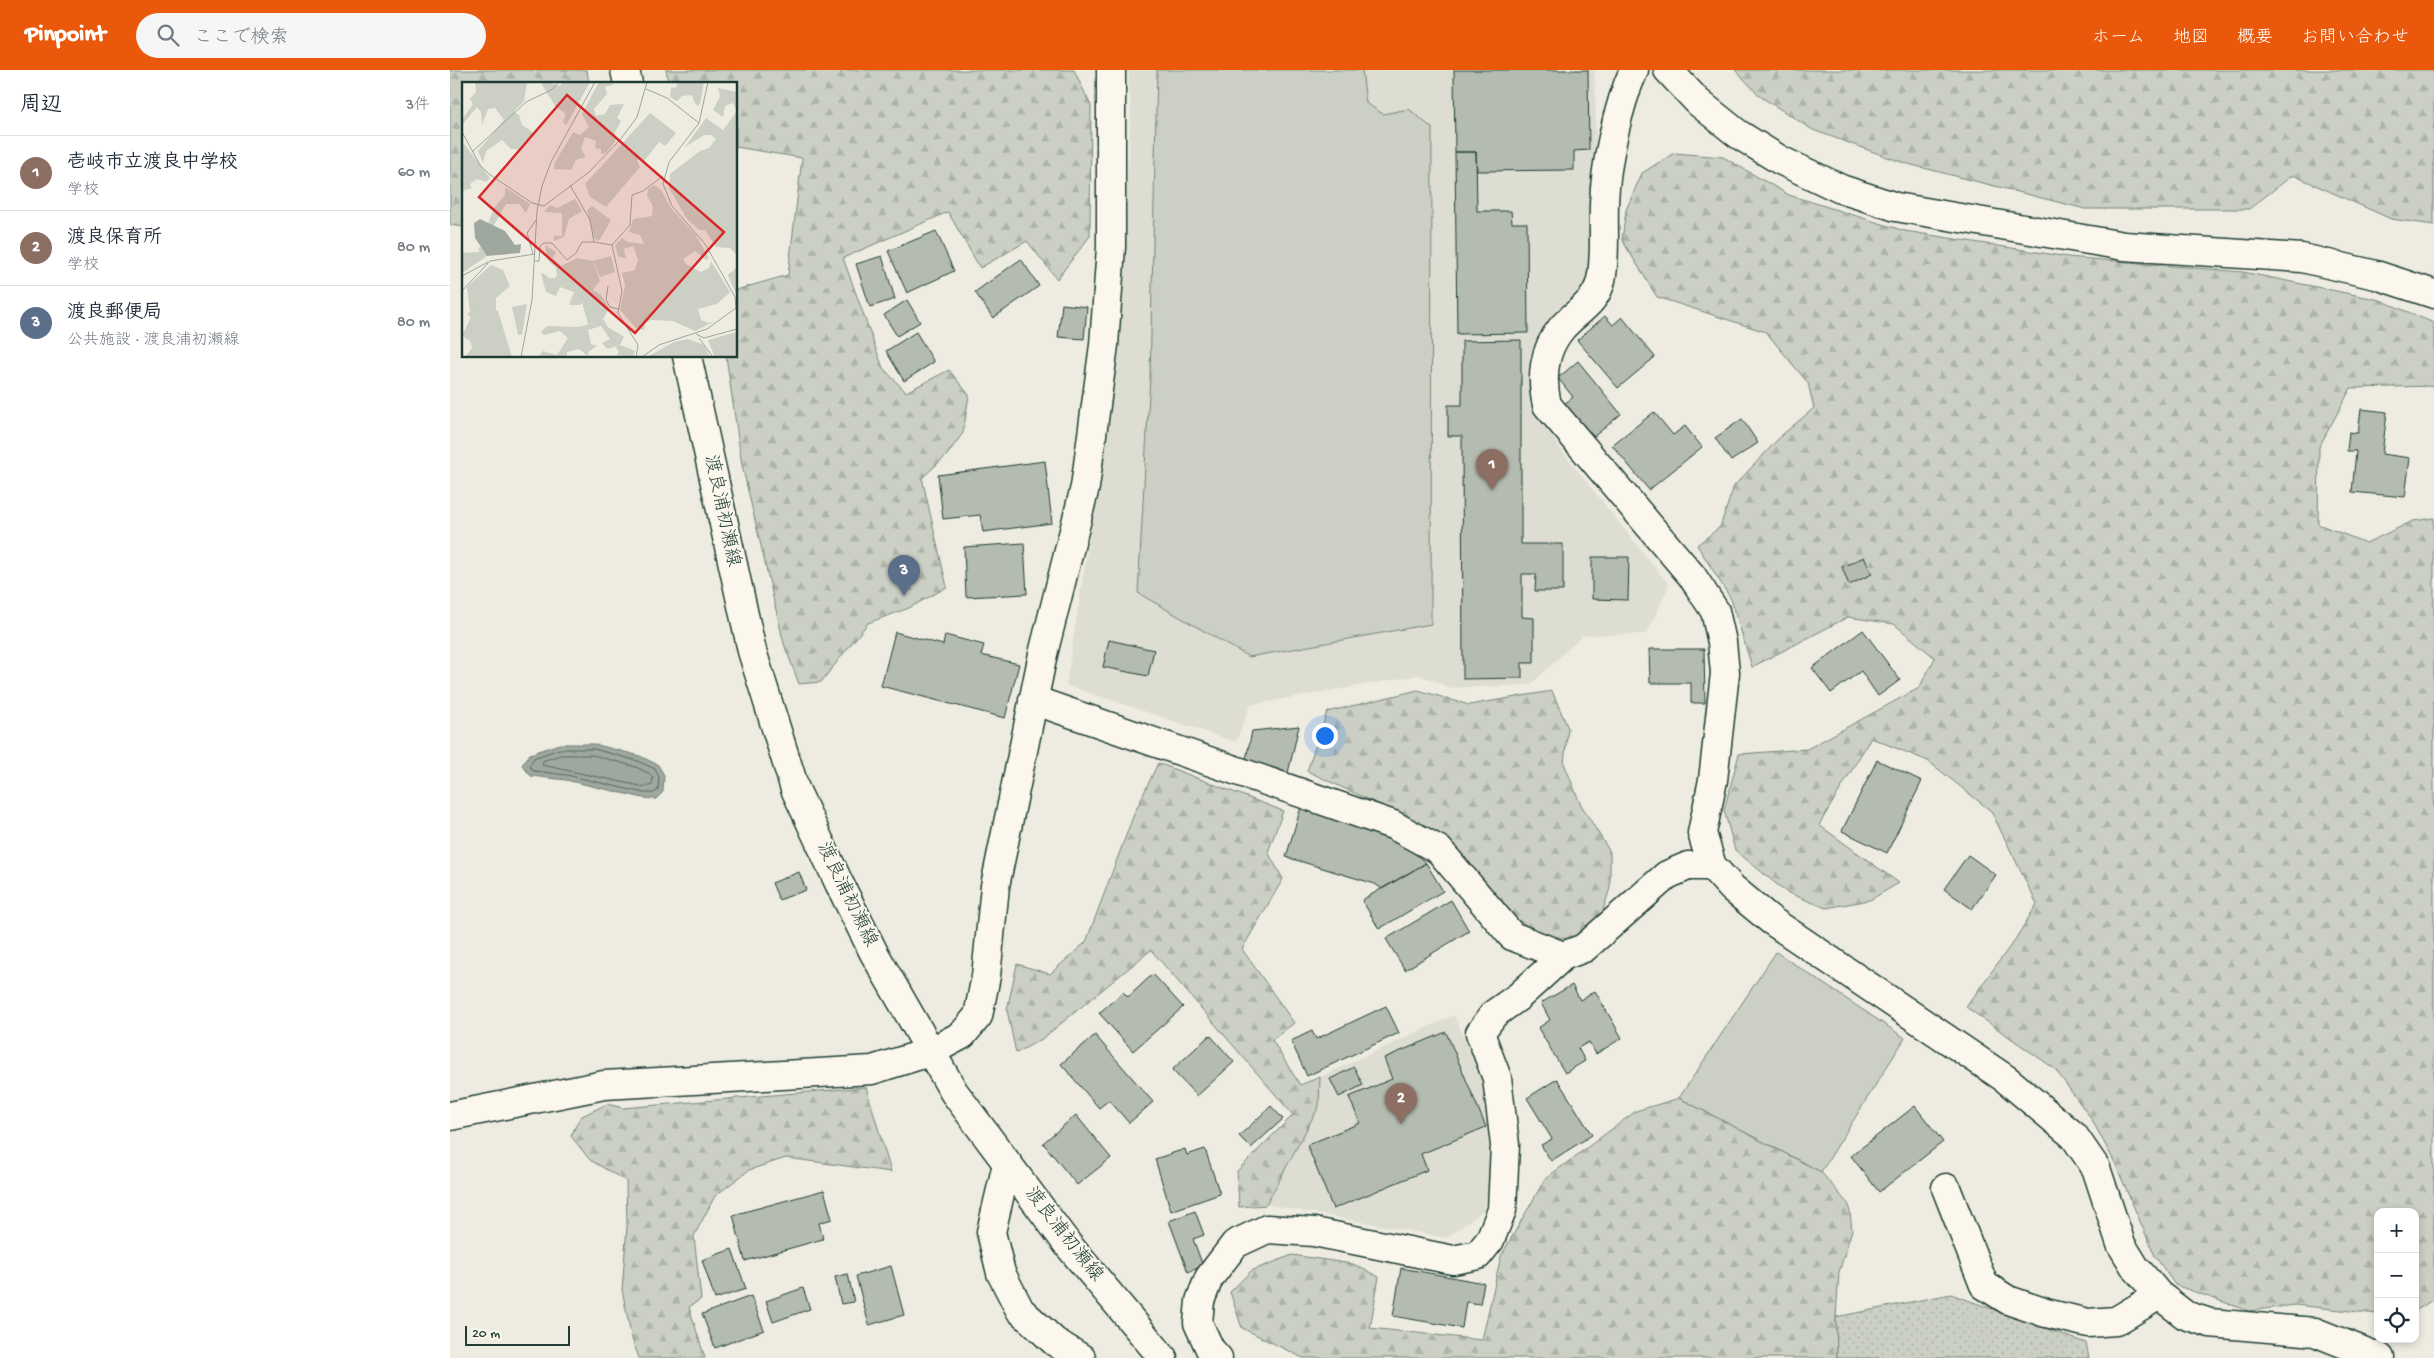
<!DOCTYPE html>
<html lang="ja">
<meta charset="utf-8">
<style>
body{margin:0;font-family:"Gochi Hand","Klee One",sans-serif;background:#f6f6f7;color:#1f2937}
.controls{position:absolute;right:15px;bottom:15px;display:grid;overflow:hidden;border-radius:10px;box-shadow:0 2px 8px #0003}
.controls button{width:45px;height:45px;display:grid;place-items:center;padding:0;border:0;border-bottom:1px solid #e0e1e3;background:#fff;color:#1f2937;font:25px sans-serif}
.scale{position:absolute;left:15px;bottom:12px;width:105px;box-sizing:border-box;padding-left:5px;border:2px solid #1f3d34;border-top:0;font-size:14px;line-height:18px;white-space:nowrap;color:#1f3d34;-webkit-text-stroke:4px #fbf7ec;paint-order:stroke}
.you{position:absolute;left:874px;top:665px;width:18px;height:18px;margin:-12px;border:4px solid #fff;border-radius:50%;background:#1a73e8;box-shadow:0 0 0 8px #1a73e833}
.badge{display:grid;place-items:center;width:32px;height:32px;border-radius:50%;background:#ea580c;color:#fff;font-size:16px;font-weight:700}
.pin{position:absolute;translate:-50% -41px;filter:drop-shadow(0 1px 2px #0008)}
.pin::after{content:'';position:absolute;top:26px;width:18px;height:15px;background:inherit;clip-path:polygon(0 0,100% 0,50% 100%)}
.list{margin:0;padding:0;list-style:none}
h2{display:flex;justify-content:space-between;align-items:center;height:65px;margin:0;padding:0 20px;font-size:21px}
h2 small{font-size:16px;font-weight:400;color:#747a83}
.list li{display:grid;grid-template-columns:32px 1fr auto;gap:15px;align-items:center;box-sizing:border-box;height:75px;padding:0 20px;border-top:1px solid #e0e1e3}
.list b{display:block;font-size:19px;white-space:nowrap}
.list p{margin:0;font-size:16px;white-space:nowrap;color:#747a83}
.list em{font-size:16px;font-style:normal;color:#747a83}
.icon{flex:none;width:28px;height:28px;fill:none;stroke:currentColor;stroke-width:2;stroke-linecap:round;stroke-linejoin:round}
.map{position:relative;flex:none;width:1984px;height:1288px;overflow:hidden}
header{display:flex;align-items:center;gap:30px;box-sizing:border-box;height:70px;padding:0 25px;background:#ea580c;color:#fff}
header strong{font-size:24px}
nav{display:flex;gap:28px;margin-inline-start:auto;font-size:18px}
.search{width:350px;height:45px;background:#f6f6f7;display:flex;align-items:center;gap:12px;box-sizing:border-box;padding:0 18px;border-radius:28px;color:#747a83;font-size:19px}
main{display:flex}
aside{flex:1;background:#fff}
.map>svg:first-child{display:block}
.built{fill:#ddddd2}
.grass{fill:#cbcfc4;stroke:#75867c}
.forest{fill:url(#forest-firs);stroke:#75867c}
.garden{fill:url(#garden-dots);stroke:#75867c}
.water{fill:#9fa89f;stroke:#6c7d74}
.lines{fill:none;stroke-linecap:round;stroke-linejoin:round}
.shore{stroke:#52685f;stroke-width:1}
.building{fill:#b4bbb0;stroke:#1f3d34}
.minor-casing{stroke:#1f3d34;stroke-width:31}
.major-casing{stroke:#1f3d34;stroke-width:31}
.minor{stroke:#fbf7ec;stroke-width:28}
.major{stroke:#fbf7ec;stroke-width:28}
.labels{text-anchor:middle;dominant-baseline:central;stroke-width:4;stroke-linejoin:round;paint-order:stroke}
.street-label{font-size:19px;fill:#1f3d34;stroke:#fbf7ec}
.inset-road{fill:none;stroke:#9ba69c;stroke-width:1}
.view{fill:#d62828;fill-opacity:0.15;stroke:#d62828;stroke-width:2.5}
.inset-edge{fill:none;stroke:#1f3d34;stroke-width:2.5}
</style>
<header>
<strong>Pinpoint</strong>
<div class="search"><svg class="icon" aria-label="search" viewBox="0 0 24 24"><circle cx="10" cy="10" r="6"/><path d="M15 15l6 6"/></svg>ここで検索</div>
<nav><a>ホーム</a><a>地図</a><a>概要</a><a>お問い合わせ</a></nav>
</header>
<main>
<aside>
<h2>周辺<small>3件</small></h2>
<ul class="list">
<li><span class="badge" style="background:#8d6e63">1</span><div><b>壱岐市立渡良中学校</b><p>学校</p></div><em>60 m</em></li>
<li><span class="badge" style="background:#8d6e63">2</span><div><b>渡良保育所</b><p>学校</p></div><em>80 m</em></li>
<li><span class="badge" style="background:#5c6f8a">3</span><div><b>渡良郵便局</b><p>公共施設 · 渡良浦初瀬線</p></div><em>80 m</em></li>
</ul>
</aside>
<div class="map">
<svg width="1984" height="1288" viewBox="0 0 1984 1288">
<defs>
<pattern id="forest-firs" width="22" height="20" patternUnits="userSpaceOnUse" patternTransform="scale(1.25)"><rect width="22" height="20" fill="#cbcfc4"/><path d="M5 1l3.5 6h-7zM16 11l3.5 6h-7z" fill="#aeb3a9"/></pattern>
<pattern id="garden-dots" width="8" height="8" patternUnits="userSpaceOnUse" patternTransform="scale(1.25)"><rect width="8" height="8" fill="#cbcfc4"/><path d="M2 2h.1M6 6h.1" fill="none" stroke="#aeb3a9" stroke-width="1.8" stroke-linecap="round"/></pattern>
</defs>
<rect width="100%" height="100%" fill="#eeece1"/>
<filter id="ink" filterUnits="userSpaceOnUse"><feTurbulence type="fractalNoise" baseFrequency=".02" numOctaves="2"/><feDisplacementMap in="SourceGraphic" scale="10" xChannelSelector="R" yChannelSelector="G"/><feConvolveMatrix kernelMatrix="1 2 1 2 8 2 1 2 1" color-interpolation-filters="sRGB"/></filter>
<g filter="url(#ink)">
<path class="built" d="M678,0h467l1,83 -8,135 -44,40 -11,35v43l29,45 107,134 -22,49 -64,1 -53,50 -79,3 -31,-13 -170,30 -14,37 -170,-57 53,-335 12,-241z
M1004,945l35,78 8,48 -12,68 -38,29 -187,-35 59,-97 1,-29z"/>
<path class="grass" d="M707,0h205l4,33 17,11 26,-5 23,19 -1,496 -182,33 -111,-64 12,-217z
M1326,882l129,86 -84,134 -142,-74z"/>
<path class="forest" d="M0,0h137l2,14h-125v143l-14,-2z
M216,0h408l17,36 -1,130 -33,43 -30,-38 -47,27 -32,-56 -105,46 40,110 23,24 43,-22 20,25 -6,38 -16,22 -25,23 25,109 -38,21 -41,15 -47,59 -22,2 -15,-40 -42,-179 -16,-109h10v-66l52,-15 14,-117 -66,-11v-63h-67z
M1285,0h699v155l-43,-6 -98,-44 -44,34h-164l-181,-46 -91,-33 -52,-33z
M1224,83l49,4 66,38 116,36 163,26 175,15 137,28 54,23v63l-83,2 -32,59 -1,77 48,19 47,-22 21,-3v781l-19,12v-99h-37v102l-83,-9 -46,6 -74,-26 -20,-29 -41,-95 -22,-41 -37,-51 -89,-62 50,-69 21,-34 -46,-93 -63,-50 -57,-23 -52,87 80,58 -29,17 -44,8 -40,-16 -51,-42 -11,-40 15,-56 68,-5 112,-61 16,-30 -41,-34 -46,-7 -96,50 -21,-68 -34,-54 23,-18 14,-41 48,-51 32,-27 -6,-25 -42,-51 -109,-35 -35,-57 4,-30 16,-37z
M968,620l51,15 83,-14 16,37 -4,35 16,40 30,49v36l-10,32 -28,20 -31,-7 -29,-16 -100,-97 -105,-49 20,-59z
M708,693l125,48 -15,41 15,27 -41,70 52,74 -22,17 28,45 20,-8 -1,29 -53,99 -27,2 -2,-36 56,-56 -142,-165 -109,89 -26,14 -9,-43 10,-46 33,10 36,-32 48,-128z
M416,1017l25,85 -105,-14 -37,12 -34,26 -21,40 7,63 -12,8 16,51h-66l-7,-19 -10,-49 5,-64 -1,-45 -36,-21 -19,-24 9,-19 27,-13 16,4z
M1229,1028l142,74 28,33 3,25 -13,42 -3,45 1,41h-534l-61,-30 -12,-36 21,-21 41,-16 61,9 26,13 -9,51 112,12 19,-84 44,-77 91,-68z"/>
<path class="garden" d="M1501,1224l135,49 3,15h-252l-1,-41z"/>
<path class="water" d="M109,674h35l46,12 18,9 6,10 -1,17 -7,7 -13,-1 -77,-18 -35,-4 -9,-11 8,-11z"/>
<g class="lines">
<path class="shore" d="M110,679h34l44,12 17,8 4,8 -1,13 -4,3h-10l-77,-18 -33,-4 -5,-5 5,-8z
M111,685h32l43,12 14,7 3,4 -1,7 -7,2 -103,-22 1,-4z"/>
</g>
<path class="building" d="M1004,0h134l1,80 -15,1v19l-97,1 -1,-19h-21z
M1005,82h21l1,59h34l1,12h15l1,110 -71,1z
M486,161l18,40 -47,22 -19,-42z
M432,186l13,43 -25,8 -14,-43z
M571,189l18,27 -46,32 -18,-26z
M457,230l13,22 -23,14 -13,-21z
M612,234l25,3 -3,32 -26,-2z
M1155,246l8,9 9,-8 33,40 -37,31 -41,-48z
M466,262l18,30 -30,19 -18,-30z
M1071,270v204h42v47h-28l1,-17h-14v43l12,1v45h-12v15l-59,1 -1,-243h-14v-31h14v-64z
M1128,291l43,53 -30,25 -28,-34 10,-8 -15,-19z
M1911,339l26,3 -5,42 28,4 -5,39 -53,-5 4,-41h-9l2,-19 9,1z
M1204,342l19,23 12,-9 17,21 -53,43 -37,-45z
M1292,349l16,24 -27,18 -16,-23z
M595,391l7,62 -69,9 -3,-17 -37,4 -5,-44z
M574,473l3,51 -61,3 -2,-50z
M1142,487h37l-1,43 -36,-1z
M1414,487l8,17 -23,11 -7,-18z
M1413,560l37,50 -22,16 -17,-25 -30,22 -19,-25z
M445,562l48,13 2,-10 39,10 -3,10 38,9 -14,54 -124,-32z
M659,570l45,10 -6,26 -45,-9z
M1199,579h55l1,54h-14v-20h-41z
M849,656l-11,47 -43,-9 7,-33z
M1427,690l45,21 -35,72 -45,-22z
M851,737l90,26 35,30 -44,26 -7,-5 -89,-27z
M1518,785l28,20 -24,34 -28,-20z
M976,793l17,28 -64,38 -17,-29z
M349,802l7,18 -27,10 -7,-17z
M1001,830l18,31 -64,39 -19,-31z
M703,904l30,33 -50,44 -34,-38 24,-21 5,5z
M1122,915l8,15 15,-9 27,47 -26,16 -7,-12 -11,6 7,13 -20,12 -27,-45 12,-8 -9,-17z
M936,936l13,27 -92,43 -16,-35 21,-10 4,8z
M996,962l40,95 -65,27 6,16 -94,39 -26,-64 53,-22 -11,-26 43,-18 -8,-21z
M645,965l58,67 -24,21 -20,-23 -10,8 -38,-44z
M760,965l24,27 -37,34 -25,-26z
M904,997l9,18 -24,12 -9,-18z
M1107,1009l35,56 -41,26 -10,-16 11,-6 -25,-41z
M821,1036l12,13 -32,29 -12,-12z
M1465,1036l28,36 -64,50 -28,-36z
M626,1045l35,43 -34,27 -34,-42z
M735,1079l2,6 18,-6 15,45 -49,17 -16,-52z
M374,1120l8,29 -13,4 4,16 -78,22 -12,-46z
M745,1141l9,24 -11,4 10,27 -15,6 -19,-51z
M282,1179l14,40 -31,10 -13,-39z
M441,1196l13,49 -35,10 -13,-49z
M951,1198l83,15 -4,21 -14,-2 -4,26 -69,-12z
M398,1204l6,28 -13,2 -6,-27z
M353,1218l7,21 -37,13 -7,-21z
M301,1226l13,34 -49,18 -13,-34z"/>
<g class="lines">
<defs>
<path id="minor" d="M1184,0c-16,35 -29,95 -30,134 -1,22 2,55 -3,76 -5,24 -26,32 -40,49 -18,22 -20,50 -14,76l145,171 23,35 7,31 3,31 -12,107 -11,53 10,33 20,22 40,33 234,158 68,57 22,32 25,76 14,23 24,28 26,20 25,8 105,9 65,26
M1218,0l30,32 40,32 42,26 61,29 55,18 228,39 178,12 74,17 58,19
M583,630l360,125 46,25 73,86 51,20 21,-8 83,-73 21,-9h24
M0,1046l154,-31 268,-15 58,-18 32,-17 16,-19 8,-40 9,-90 48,-232 42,-167 19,-142 7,-98v-177
M557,1094l-16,68 10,41 19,37 35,32 26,16
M1496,1118l38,97 24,15 38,13 42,10 28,-2 43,-26
M768,1288l-8,-9 -12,-26 2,-22 9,-23 26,-34 32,-15 47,3 139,28 25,-5 12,-15 12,-30 3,-65 -8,-67 -17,-45 14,-19 24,-17 45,-41"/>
<path id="major" d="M175,0l3,14
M237,286l65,295 43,138 44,94 35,70 80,139 115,154 94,112"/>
</defs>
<use href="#minor" class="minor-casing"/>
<use href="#major" class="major-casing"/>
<use href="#minor" class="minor"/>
<use href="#major" class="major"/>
</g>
</g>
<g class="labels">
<g class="street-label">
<text transform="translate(271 441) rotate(78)">渡良浦初瀬線</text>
<text transform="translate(396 825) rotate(64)">渡良浦初瀬線</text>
<text transform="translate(613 1165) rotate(52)">渡良浦初瀬線</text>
</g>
</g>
<g transform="translate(12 12)">
<rect width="275" height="275" fill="#eeece1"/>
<path d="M188,31l26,20 -11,13 -6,-4 -15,19 -5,-4 -2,4 3,6 -34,40 -16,-10 -5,-13zM149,174l4,16 -15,5 -7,-16zM28,225l8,4 14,46h-47l7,-9 -2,-7 -8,-5 9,-19 -4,-3 7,-5z" fill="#cbcfc4"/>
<path d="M13,0h52l-3,19 -10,10 5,4 3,10 12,8 -16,16h-7l-9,-9 -16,11 -3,12 -5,-12 26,-31 -9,-12 -7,1 -6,16 -1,-13 -4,-5 -15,18v-5l11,-16 -3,-5 6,-7zM86,0l12,4 3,-4h27l-24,44 -3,-4 3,-8 -11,-8 -14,-23zM137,0l16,2 -10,3 2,7 -13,15 2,7 9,-2 5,-9 14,-1 -7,14 4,3 -6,11v10l-9,11 -5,1v-5l-6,-1 1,-7 -11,-4 -4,12 5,8 -10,3 -5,10 -17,-1v-5l19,-32 7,3 9,-8 -7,-13zM214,0h28l-4,22 -2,2 -4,-4 -2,-7 -10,1 -5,5 -7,-4 1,-9 6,-1zM256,6l19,4v163l-7,-7 -14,-1 -11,-17h-6l-12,-11 -18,-31 1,-14 30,-23 9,-3 7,-9 -5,-4h-7l-19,12 21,-29 17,12 14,-19 -4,-8 -8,3 -2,11 -10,-7 7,-14zM0,59l28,37 -4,4 -9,-3 -7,5 2,4 -10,3zM192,103l7,5 10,18 24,26 14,24 -3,2 -11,-9 -12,8 3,5 15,8 8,-4 2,-7 19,31 -13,12 -19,5 3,11 7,3 7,-2 -20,10 -22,-10 -22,-1 -6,3 -1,7 -8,-2 -16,-18 5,-25 -3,-12 13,-3 3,-10 -5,-14 -9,3 2,10 -8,-3 -3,-11 7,-7 6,4 16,2 -4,-9 -11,-3 4,-13 19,-3 1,-10 -6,-10 1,-7zM43,105l25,17 -4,9 -7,-9h-13l-13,23 -5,-3 6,-16 11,-13zM113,117l7,12 -13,8 -5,18 -10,4v-5h8v-23l-18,-1 6,-7 7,3zM130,124l19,14 -12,21 -5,-3 -7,-28zM83,163l11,7 -3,6 8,8 16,-8 16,3 7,20 -20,24h-11l5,-13 -14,-5 -4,9 -10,-4 -5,-18 2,-1 6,5h6l2,-4 -1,-6 -9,-9zM19,165l6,9 -25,17v-20l18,-1 -2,-4zM29,183l12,5 7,16 -14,12v14l-10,-5 -16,5 -3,-25zM275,185v29l-9,-21zM142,238l4,7 16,10 -4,8 -13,4 -5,-6 8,-4 -9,-13 -13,4 3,14 6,2 -9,6v4l-9,-7 -12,3v5h-29l5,-6 14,4 11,-17 -8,-7 -16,4 -3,-3 6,-6 31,1zM275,250v25h-22l-7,-17zM226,257l16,6 6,12h-63l27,-15z" fill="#cbcfc4"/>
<path d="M129,207l10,6 8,13 -7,13 -14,3 -6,-22zM65,222l-5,31h-4l-6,-28zM158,263l15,6 -2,6 -16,-2 2,-4 -4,-4z" fill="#cbcfc4"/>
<path d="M18,137l25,12 10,14 6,-1 -1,9 -33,3 -12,-18 -1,-15z" fill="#9fa89f"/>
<path class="inset-road" d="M184,7l21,9 32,25M0,50l18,33 9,9 43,29 12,3 45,-34 31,-32 17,-23 10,-35M10,70l54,-50 25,-12 8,-8M108,103l20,35 4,22 18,3M71,172l-6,-21 9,-13M73,179h4l1,-15 4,-3h8l15,17 9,-7 6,-11h12M0,194l26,-14M146,204l-2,14 4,7 8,2M0,209l28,-30 45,-7M234,252l8,4 33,-9M237,256l14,19M59,275l11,-57 5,-89 5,-25 9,-24 44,-80M174,275l2,-12 -20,-32 4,-22 -10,-46 18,-20 2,-30 11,-4 20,-15M180,275l17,-12 48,-16 29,-21 -1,-11 -10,-18 -20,-35 -33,-38 -9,-22 6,-22 30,-39 9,-41"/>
<path class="view" d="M105,13l157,137 -89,101 -156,-136z"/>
<rect width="275" height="275" class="inset-edge"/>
</g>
</svg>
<div class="controls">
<button>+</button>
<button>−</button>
<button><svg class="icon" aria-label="locate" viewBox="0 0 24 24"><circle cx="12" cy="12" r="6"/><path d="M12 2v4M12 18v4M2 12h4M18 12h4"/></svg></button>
</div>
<div class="scale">20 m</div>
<div class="you"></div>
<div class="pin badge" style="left:1042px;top:420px;background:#8d6e63">1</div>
<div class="pin badge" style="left:951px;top:1054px;background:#8d6e63">2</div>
<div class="pin badge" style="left:454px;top:526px;background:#5c6f8a">3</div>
</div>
</main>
